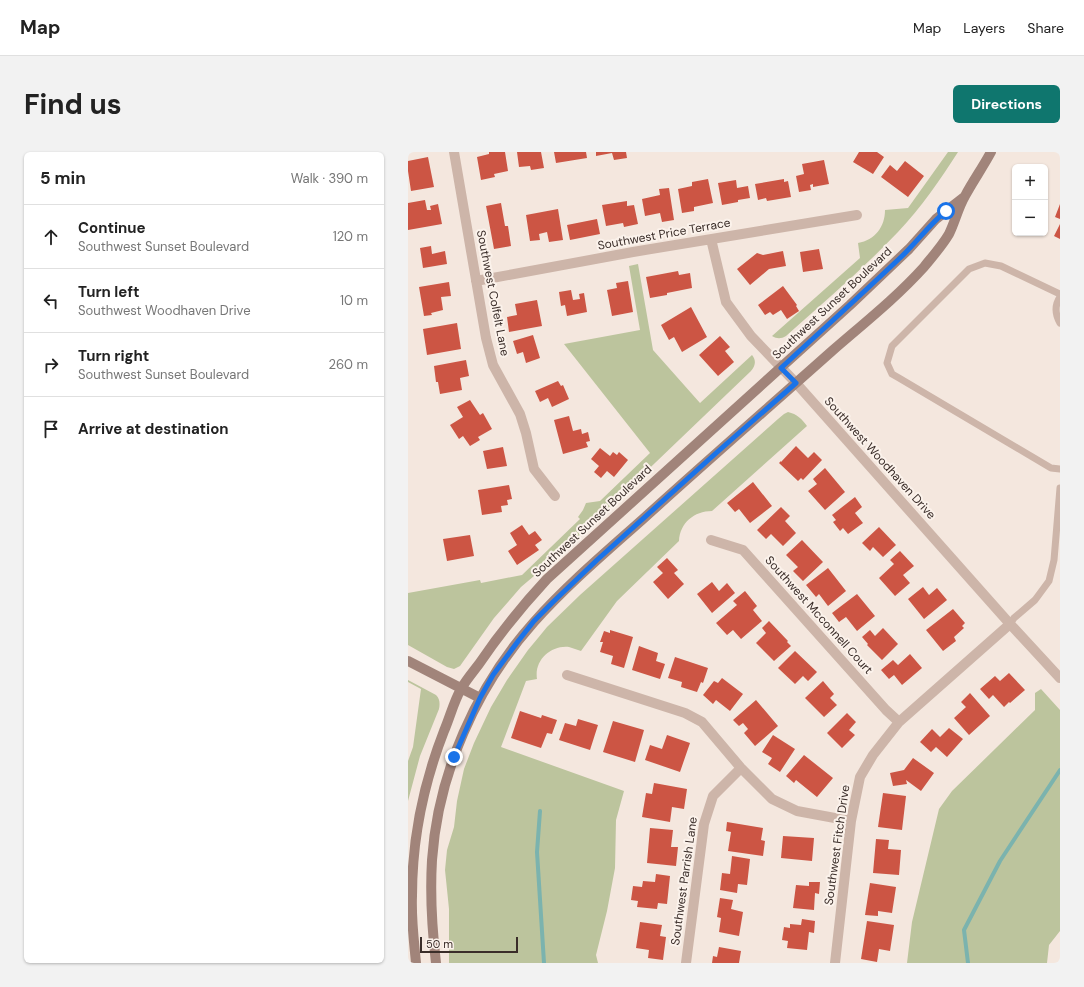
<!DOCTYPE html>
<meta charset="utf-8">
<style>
body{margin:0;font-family:"DM Sans",sans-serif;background:#f2f2f2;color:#222}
.controls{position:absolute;right:12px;top:12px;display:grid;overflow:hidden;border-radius:6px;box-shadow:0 1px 3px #0004}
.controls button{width:36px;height:36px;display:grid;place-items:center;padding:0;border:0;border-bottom:1px solid #e0e0e0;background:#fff;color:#222;font:20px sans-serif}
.scale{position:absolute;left:12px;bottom:10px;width:98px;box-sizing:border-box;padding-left:4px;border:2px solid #3a2d29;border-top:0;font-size:11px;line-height:14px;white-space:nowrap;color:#3a2d29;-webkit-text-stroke:3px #fbf2eb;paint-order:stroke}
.stop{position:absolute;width:12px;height:12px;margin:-9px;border:3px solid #1a73e8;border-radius:50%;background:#fff}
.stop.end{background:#1a73e8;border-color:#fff;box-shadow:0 1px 4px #0008}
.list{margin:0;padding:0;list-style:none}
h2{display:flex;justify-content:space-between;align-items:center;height:52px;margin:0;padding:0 16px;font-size:17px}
h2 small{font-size:13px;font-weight:400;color:#767676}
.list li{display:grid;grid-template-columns:26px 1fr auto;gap:12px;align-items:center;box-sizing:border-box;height:64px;padding:0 16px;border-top:1px solid #e0e0e0}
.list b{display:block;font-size:15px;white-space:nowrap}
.list p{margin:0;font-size:13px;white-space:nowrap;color:#767676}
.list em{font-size:13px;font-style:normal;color:#767676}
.icon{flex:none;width:22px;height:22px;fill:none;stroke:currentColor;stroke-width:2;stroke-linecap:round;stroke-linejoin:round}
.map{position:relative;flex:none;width:652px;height:811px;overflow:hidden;border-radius:6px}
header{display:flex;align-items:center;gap:24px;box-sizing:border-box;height:56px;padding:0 20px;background:#fff;border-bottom:1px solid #e0e0e0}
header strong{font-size:19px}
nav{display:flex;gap:22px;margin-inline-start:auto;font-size:14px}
.intro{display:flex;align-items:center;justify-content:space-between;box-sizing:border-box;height:96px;padding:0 24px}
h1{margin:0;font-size:28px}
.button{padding:10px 18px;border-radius:6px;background:#0f766e;color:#fff;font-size:14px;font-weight:700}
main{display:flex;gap:24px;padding:0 24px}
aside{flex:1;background:#fff;border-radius:6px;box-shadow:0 1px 3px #0004}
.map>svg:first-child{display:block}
.green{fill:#bcc49d}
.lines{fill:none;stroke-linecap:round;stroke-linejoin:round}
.stream{stroke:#7bb3ae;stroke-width:4}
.building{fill:#c54}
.lane{stroke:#cdb5a9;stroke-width:7}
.street{stroke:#cdb5a9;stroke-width:10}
.secondary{stroke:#a1847a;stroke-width:10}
.route{stroke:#1a73e8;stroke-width:5}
.labels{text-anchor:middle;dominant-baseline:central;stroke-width:4;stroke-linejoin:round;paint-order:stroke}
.street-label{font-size:12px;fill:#3a2d29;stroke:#fbf2eb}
</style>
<header>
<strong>Map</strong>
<nav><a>Map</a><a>Layers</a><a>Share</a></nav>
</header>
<div class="intro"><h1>Find us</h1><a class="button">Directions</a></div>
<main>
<aside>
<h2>5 min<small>Walk · 390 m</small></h2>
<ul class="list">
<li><svg class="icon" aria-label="ahead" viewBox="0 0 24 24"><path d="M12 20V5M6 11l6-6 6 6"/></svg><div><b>Continue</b><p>Southwest Sunset Boulevard</p></div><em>120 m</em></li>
<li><svg class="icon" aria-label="left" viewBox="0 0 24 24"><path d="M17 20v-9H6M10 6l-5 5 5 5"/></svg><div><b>Turn left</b><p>Southwest Woodhaven Drive</p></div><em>10 m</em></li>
<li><svg class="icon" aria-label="right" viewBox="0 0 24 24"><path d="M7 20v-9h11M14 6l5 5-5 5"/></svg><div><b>Turn right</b><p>Southwest Sunset Boulevard</p></div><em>260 m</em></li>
<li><svg class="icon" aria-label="arrive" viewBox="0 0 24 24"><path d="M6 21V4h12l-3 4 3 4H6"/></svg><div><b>Arrive at destination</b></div></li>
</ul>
</aside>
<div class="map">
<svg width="652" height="811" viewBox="0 0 652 811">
<rect width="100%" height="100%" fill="#f4e7de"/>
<path class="green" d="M540,0h10c-18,28 -37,56 -60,80 -35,37 -74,70 -112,104 -5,3 -9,3 -14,0l88,-78 -2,-15c17,-3 27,-16 27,-33l23,-2z
M230,112l15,86 47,53 52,-48c4,5 4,10 -1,16l-191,183 -39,33 -27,31 -34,48 -6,3 -7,-2 -39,-22v-52l72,-13 1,3 41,-8 58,-56 -2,-2 5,-7 3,-7 14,-2 50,-48 -86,-109 76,-14 -11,-64z
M380,260c9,2 14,7 19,14l-95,85c-18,0 -32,12 -33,30l-62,60 -36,50c-4,-1 -8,-3 -12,-4 -18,-2 -35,13 -32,32l-11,2 -25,66 123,44 -8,29 -1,48 -8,43 -11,44 2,8h-149v-54l-4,-39 2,-20 7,-23 3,-26 7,-32 10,-26 17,-36 16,-27 21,-30 10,-12 9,-11 33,-32 198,-176 6,-5z
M0,528l28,15c4,4 4,9 3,14l-19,47 -12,45v-40l5,-14 8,-58 -13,-7z
M633,537l19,21v221l-11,14 -2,18h-140l5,-41 27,-113 13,-18 83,-81v-17z"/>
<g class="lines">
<path class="stream" d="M132,659l-3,41 7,111
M560,811l-4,-33 36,-69 60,-91"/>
</g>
<path class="building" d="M81,0h16l3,19 -14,3 1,3 -14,3 -4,-23 12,-3z
M109,0h24l3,16 -13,2 -1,-4 -11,1z
M146,0h32l1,6 -31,5z
M188,0h30l1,6 -13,2 -2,-7 -16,3z
M451,0h18l7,5 -11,17 -20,-12z
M20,5l6,30 -23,4 -3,-20v-10z
M416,8l5,24 -16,3v-3l-3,1 1,5 -12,2 -3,-16 8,-2 -2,-10z
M497,9l19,15 -16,21 -27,-20 9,-12 7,6z
M300,27l5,24 -19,4v4l-12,2 -4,-24 14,-3v-4z
M376,27v3l4,-1 3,16 -24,4 -1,-3 -8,2 -3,-16z
M328,28l1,8 11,-2 2,12 -12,2v2l-16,3 -4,-22z
M261,36l5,32 -12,2 -2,-9 -15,3 -3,-17 18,-4 -1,-6z
M17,48l2,10h4l-1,-4 8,-2 4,20 -34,6v-27z
M219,49v5l7,-1 4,19 -14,3 -1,-4 -17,3 -4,-21z
M93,51l4,23h3l3,20 -17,3 -8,-43z
M652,52v15l-5,-2z
M150,57l5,31 -14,2 -2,-10 -8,2 1,6 -10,1 -4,-26z
M189,67l3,15 -30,6 -3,-15z
M652,72v15l-6,-3z
M23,94l1,8 13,-3 2,13 -24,4 -3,-20z
M411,97l4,20 -20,3 -3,-20z
M375,99l3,15 -17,3 -19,16 -13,-16 20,-16 6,2z
M270,119l1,4 11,-2 2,15 -25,5v2l-17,3 -4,-21z
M220,129l5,31 -21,4 -5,-26 10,-2 -1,-5z
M41,130l2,14 -10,1 2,13 -12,3 1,2 -8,1 -5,-29z
M375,134l14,19 -1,1 3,5 -12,8 -6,-9 -8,5 -3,-3 -5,3 -7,-10z
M163,138l2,10 7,-1 -1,-5 5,-1 3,19 -20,4 -2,-11 -4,1 -2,-14z
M129,148l5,26 -33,6 -2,-15 10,-2 -2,-11z
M283,155l16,30 -25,15 -8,-15 -5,3 -8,-15z
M49,171l4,26 -34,6 -4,-26z
M125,183l7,23 -14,5 -3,-11 -6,2 -4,-13z
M312,184l10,11 -5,4 9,11 -16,14 -19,-21z
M58,208l3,16 -9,2 2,12 -22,4 -2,-12h-2l-2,-16z
M150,229l3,5 2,-1 6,14 -17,8 -4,-9 -8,4 -5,-11z
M62,248l10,15 3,-2 9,16 -14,8 2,3 -10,6 -7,-10 -4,3 -9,-14 13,-8 -6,-10z
M161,264l4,15 8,-2 1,5 6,-2 2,9 -4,1 2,5 -25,7 -9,-34z
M388,294l12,12 6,-6 8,8 -19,20 -2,-2 -3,3 -19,-18 2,-2v1z
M95,295l4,19 -20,3 -4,-18z
M192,296l10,8 3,-4 4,3 2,-3 9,8 -14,17 -7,-6 -6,7 -7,-6 5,-6 -8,-7z
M417,316l20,24 -20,18 -17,-19 9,-7 -4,-5z
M345,330l19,24 -22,17 -11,-14 -4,3 -8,-9z
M101,333l3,14 -5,1 1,5 -7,1 1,6 -20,3 -4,-25z
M447,345l7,10 -7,6 8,10 -15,11 -5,-6 -3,3 -7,-9 3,-2 -4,-5z
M373,355l9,9 -5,5 11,12 -13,13 -12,-12 -5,5 -9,-9z
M114,373l7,10 6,-4 7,9 -7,5 4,5 -22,15 -9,-14 9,-6 -7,-12z
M471,375l17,18 -13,12 -10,-10 -3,4 -8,-8z
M62,383l4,21 -27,5 -4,-22z
M394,388l21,22 -20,19 -10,-10 5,-4 -12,-12z
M492,399l14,15 -11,9 7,8 -15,13 -16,-18 15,-14 -4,-4z
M259,406l11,12 -4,3 10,11 -16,15 -15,-17 10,-9 -6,-6z
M420,416l18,23 -18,15 -9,-12 -3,3 -10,-12z
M304,430l7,9 8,-8 8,10 -23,20 -15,-19z
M515,435l6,8 8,-7 10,12 -23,19 -16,-20z
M337,439l12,15 -4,4 9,11 -21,18 -8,-9 -6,5 -11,-12 21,-18 -4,-4z
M449,442l18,22 -18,15 -11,-14 -7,5 -7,-9z
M545,457l12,14 -3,3 2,2 -10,9 2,4 -13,10 -17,-21z
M361,469l19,20 -1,1 4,4 -17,15 -18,-18 10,-10 -4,-5z
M475,476l15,16 -16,16 -15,-15 1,-1 -6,-7 8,-7 5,6z
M202,478l23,7 -9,31 -13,-4 2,-8 -13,-4 3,-10h-3l4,-11 6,2z
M231,494l19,7 -2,8 9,3 -5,15 -28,-9z
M387,499l22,21 -9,9 -5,-5 -8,8 -17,-16z
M502,502l12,14 -20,17 -8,-10 -5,4 -8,-9 12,-10 5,5z
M267,505l33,11 -5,15 -2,-1 -4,10 -16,-5 1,-5 -14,-4z
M601,521l16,17 -15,13 -1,-1 -5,5 -11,-12 -4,4 -9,-10 15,-13 5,5z
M314,526l21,16 -13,17 -14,-11 -3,4 -10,-9 11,-14 4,2z
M415,529l11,13 -4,4 7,7 -13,12 -19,-19z
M562,541l20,23 -21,19 -15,-17 12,-11 -5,-5z
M348,548l22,26 -23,20 -11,-13 4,-4 -5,-6 -4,3 -6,-6z
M112,559l21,7 1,-3 15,5 -5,14 -5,-1 -6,15 -30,-10z
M439,561l9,9 -7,8 6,5 -13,13 -15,-15z
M170,567l20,6 -8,25 -31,-10 6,-17 11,3z
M205,569l31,9 -9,32 -32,-10z
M541,576l14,11 -16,18 -11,-10 -5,5 -11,-10 12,-13 8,8z
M259,583l23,8 -10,29 -35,-12 5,-15 12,4z
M365,583l22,14 -15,23 -12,-8 4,-6 -10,-6z
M396,603l29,23 -16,19 -21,-17 -2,3 -8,-7z
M505,606l21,15 -13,18 -15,-11 1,4 -14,2 -3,-13 14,-3z
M246,631l33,6 -3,20 -12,-2 -2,15 -28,-5 4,-24 6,1z
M475,641l23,3 -4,34 -24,-3z
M319,670l36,6 -2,12 4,1 -2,15 -35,-5 3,-19 -5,-1z
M242,676l23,2 -2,17h7l-2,19 -29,-3z
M375,684l31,2 -2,23 -31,-3z
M468,687l13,1 -1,9 13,1 -2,25 -26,-2z
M324,704l18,3 -3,26 -9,-1 -1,9 -17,-3 2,-17 8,1z
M248,722l14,2 -3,28 -9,-1 -1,6 -20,-2 1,-6 -7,-1 2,-14 9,1 1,-6 12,1z
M401,730h11l-1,12 -4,-1 -1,17 -21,-2 3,-23 13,1z
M462,731l26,4 -4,26 -14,-2v5l-13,-1z
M312,746l13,2 -2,9 12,3 -4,24 -20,-4 2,-14 -4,-1z
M394,767l13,2 -1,12 -5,-1 -2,18 -20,-2 1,-7 -6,-1 2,-13 6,1v-4l11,1z
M459,769l27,4 -4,26 -11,-2 -2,13 -16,-3z
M232,770l22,3 -2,11 6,1 -3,23 -15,-2 1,-8 -13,-2z
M311,795l22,4 -2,12h-27l1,-7 4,1z"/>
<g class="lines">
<path class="lane" d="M652,142l-59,-28 -16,-3 -16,6 -77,77 -5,17 5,11 7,4 152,90 9,1
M652,145c-6,9 -5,17 0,26
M602,472l4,-6 21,-18 14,-19 5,-21 6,-72"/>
<path class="street" d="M46,0l32,186 7,27 27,49 6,19 8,36 21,27
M303,87l15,63 25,34 45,47 214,241 50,54
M68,129l157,-29 224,-37
M303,388l32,10 143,160 13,12
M159,523l118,38 17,9 39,46 31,31 25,12 54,10
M278,811l18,-139 9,-28 28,-28
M427,811l16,-142 9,-44 13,-22 26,-33 111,-98"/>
<path class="secondary" d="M0,509l72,37
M8,811c-2,-22 -5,-44 -4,-67 0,-58 11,-111 32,-165 6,-14 10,-30 17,-42 5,-9 12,-17 18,-25 21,-31 43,-58 68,-85l303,-274 59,-56 27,-30 27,-21
M28,811c-4,-34 -6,-69 -4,-103 6,-87 44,-173 102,-238 33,-37 72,-70 109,-103 63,-57 126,-112 189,-168 31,-27 64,-53 92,-84 8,-10 18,-21 25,-33 6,-12 9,-26 16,-38 8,-15 18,-29 26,-44"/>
</g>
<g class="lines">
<path class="route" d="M46,605l26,-59 13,-23 26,-35 15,-19 20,-20 43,-41 118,-106 81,-71 -15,-15c40,-37 80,-73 120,-111 15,-14 28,-32 45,-46"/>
</g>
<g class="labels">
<g class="street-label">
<text transform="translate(256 82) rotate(-10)">Southwest Price Terrace</text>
<text transform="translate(85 141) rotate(79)">Southwest Colfelt Lane</text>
<text transform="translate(424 151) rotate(-43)">Southwest Sunset Boulevard</text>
<text transform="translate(472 306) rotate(48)">Southwest Woodhaven Drive</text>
<text transform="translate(184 369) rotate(-43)">Southwest Sunset Boulevard</text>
<text transform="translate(411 463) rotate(48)">Southwest Mcconnell Court</text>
<text transform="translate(429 693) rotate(-82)">Southwest Fitch Drive</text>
<text transform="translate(276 729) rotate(-82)">Southwest Parrish Lane</text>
</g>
</g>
</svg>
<div class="controls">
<button>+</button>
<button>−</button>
</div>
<div class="scale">50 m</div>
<div class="stop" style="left:538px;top:59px"></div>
<div class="stop end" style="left:46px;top:605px"></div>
</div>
</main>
